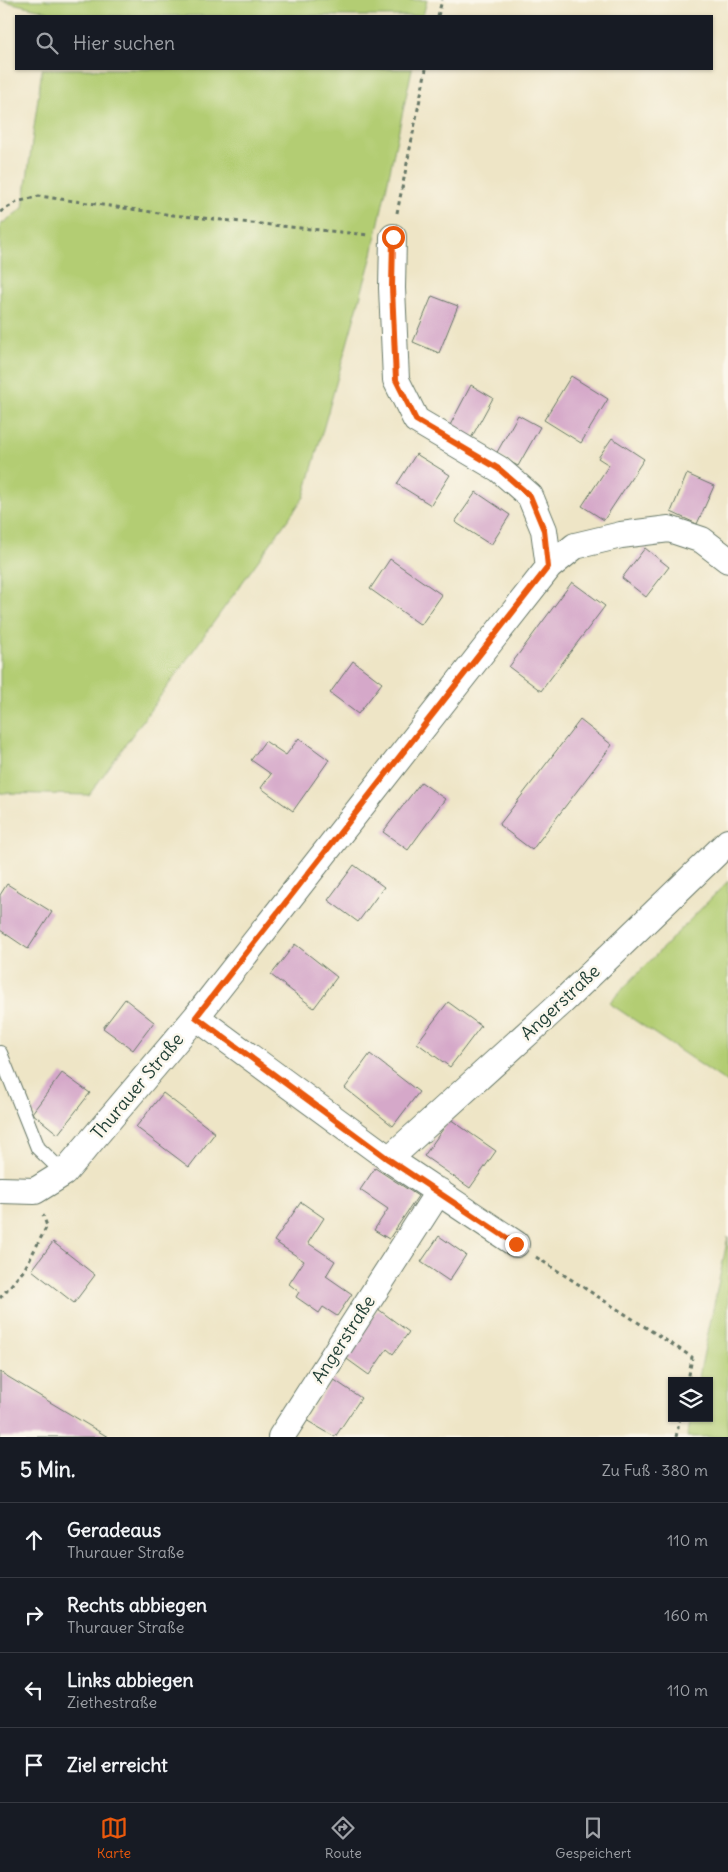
<!DOCTYPE html>
<html lang="de">
<meta charset="utf-8">
<style>
body{margin:0;font-family:Delius,sans-serif;background:#20242c;color:#f1f3f6}
.controls{position:absolute;right:15px;bottom:15px;display:grid;overflow:hidden;border-radius:0px;box-shadow:0 1px 4px #0004}
.controls button{width:45px;height:45px;display:grid;place-items:center;padding:0;border:0;border-bottom:1px solid #363941;background:#171b24;color:#f1f3f6;font:25px sans-serif}
.stop{position:absolute;width:15px;height:15px;margin:-11px;border:4px solid #ea580c;border-radius:50%;background:#fff}
.stop.end{background:#ea580c;border-color:#fff;box-shadow:0 1px 5px #0008}
.list{margin:0;padding:0;list-style:none}
h2{display:flex;justify-content:space-between;align-items:center;height:65px;margin:0;padding:0 20px;font-size:21px}
h2 small{font-size:16px;font-weight:400;color:#9ea1a6}
.list li{display:grid;grid-template-columns:32px 1fr auto;gap:15px;align-items:center;box-sizing:border-box;height:75px;padding:0 20px;border-top:1px solid #363941}
.list b{display:block;font-size:19px;white-space:nowrap}
.list p{margin:0;font-size:16px;white-space:nowrap;color:#9ea1a6}
.list em{font-size:16px;font-style:normal;color:#9ea1a6}
.icon{flex:none;width:28px;height:28px;fill:none;stroke:currentColor;stroke-width:2;stroke-linecap:round;stroke-linejoin:round}
.map{position:relative;flex:none;width:728px;height:1437px;overflow:hidden}
.search{position:absolute;background:#171b24;box-shadow:0 1px 4px #0004;left:15px;right:15px;top:15px;height:55px;display:flex;align-items:center;gap:12px;box-sizing:border-box;padding:0 18px;border-radius:0px;color:#9ea1a6;font-size:19px}
.sheet{height:365px;background:#171b24}
nav{display:flex;justify-content:space-around;align-items:center;box-sizing:border-box;height:70px;border-top:1px solid #363941;background:#171b24;font-size:14px;color:#9ea1a6}
nav a{display:grid;justify-items:center;gap:2px}
nav .on{color:#ea580c}
.map>svg:first-child{display:block}
.green{fill:#b3cd73;stroke:#698554}
.building{fill:#d5a8c9}
.lines{fill:none;stroke-linecap:round;stroke-linejoin:round}
.lane-casing{stroke:#677867;stroke-width:16}
.street-casing{stroke:#677867;stroke-width:28}
.path{stroke:#677867;stroke-width:3;stroke-dasharray:4 4;stroke-linecap:butt}
.lane{stroke:#fff;stroke-width:14}
.street{stroke:#fff;stroke-width:26}
.route{stroke:#ea580c;stroke-width:6}
.labels{text-anchor:middle;dominant-baseline:central;stroke-width:5;stroke-linejoin:round;paint-order:stroke}
.street-label{font-size:18px;fill:#1f3d34;stroke:#fbf7ec}
</style>
<div class="map">
<svg width="728" height="1437" viewBox="0 0 728 1437">
<rect width="100%" height="100%" fill="#fbf7ec"/>
<filter id="ink" filterUnits="userSpaceOnUse"><feTurbulence type="fractalNoise" baseFrequency=".02" numOctaves="2"/><feDisplacementMap in="SourceGraphic" scale="10" xChannelSelector="R" yChannelSelector="G"/><feConvolveMatrix kernelMatrix="1 2 1 2 8 2 1 2 1" color-interpolation-filters="sRGB"/></filter>
<filter id="wash" filterUnits="userSpaceOnUse"><feTurbulence type="fractalNoise" baseFrequency=".0096" numOctaves="4" result="noise"/><feDisplacementMap in="SourceGraphic" scale="20" xChannelSelector="R" yChannelSelector="G"/><feGaussianBlur stdDeviation="1.12" result="paint"/><feColorMatrix in="noise" values="0 0 0 0 0 0 0 0 0 0 0 0 0 0 0 0 0 1.4 0 .05"/><feComposite in="paint" operator="in"/></filter>
<g filter="url(#wash)">
<rect width="100%" height="100%" fill="#eee5c6"/>
<path class="green" d="M0,0h427l-4,16h-373v-4z
M42,69h370l-41,190 -67,238 -215,298 -89,-2v-568l23,-17z
M728,881v202l-119,-80z
M728,1237v200h-41l4,-19h18v-37h-11z"/>
<g id="blocks">
<path class="building" d="M432,296l26,10 -19,47 -26,-11z
M571,376l37,23 -27,44 -37,-23z
M471,385l22,13 -24,44 -21,-13z
M518,415l22,12 -22,39 -22,-12z
M612,438l32,21 -40,61 -22,-14 27,-41 -11,-7z
M416,454l34,21 -19,30 -34,-21z
M687,474l27,12 -17,38 -26,-12z
M476,492l34,23 -19,30 -36,-23z
M645,548l24,19 -23,30 -24,-19z
M390,559l52,36 -21,30 -51,-36z
M572,582l33,24 -64,85 -32,-24z
M353,661l29,22 -24,31 -28,-21z
M580,720l32,25 -80,105 -33,-25z
M299,738l30,22 -36,51 -32,-23 10,-14 -20,-14 14,-19 21,14z
M421,782l24,17 -37,51 -25,-18z
M354,865l30,22 -26,35 -30,-22z
M7,884l45,28 -24,37 -28,-19v-35z
M295,944l42,33 -23,31 -43,-33z
M125,999l29,23 -21,28 -30,-22z
M448,1002l33,24 -31,41 -33,-24z
M370,1054l49,38 -26,34 -48,-38z
M62,1073l28,20 -32,41 -26,-21z
M163,1093l52,40 -26,34 -53,-40z
M450,1119l46,32 -26,37 -46,-32z
M375,1168l43,28 -29,43 -15,-9 14,-21 -28,-19z
M301,1202l23,16 -16,25 27,18 -9,15 26,18 -15,22 -14,-9 -4,6 -23,-16 3,-5 -10,-8 15,-23 -30,-20z
M439,1236l27,19 -17,26 -28,-19z
M53,1242l42,33 -21,28 -42,-33z
M378,1309l31,23 -16,22 -6,-5 -18,26 -25,-18z
M0,1372l108,65h-108z
M333,1379l28,19 -26,39 -29,-17z"/>
</g>
</g>
<g filter="url(#ink)">
<use href="#blocks" fill-opacity="0" stroke="#677867" stroke-width="1"/>
<g class="lines">
<defs>
<path id="lane" d="M0,1053l38,95 26,25"/>
<path id="street" d="M393,237l-1,51 4,92 20,40 83,49 31,27 14,34 5,37
M196,1017l193,142 127,85
M389,1159l172,-156 167,-161
M0,1190l35,1 29,-18 132,-156 353,-450 26,-21 46,-11 48,-6 33,11 26,20
M281,1437l158,-246"/>
</defs>
<use href="#lane" class="lane-casing"/>
<use href="#street" class="street-casing"/>
<path class="path" d="M438,16l4,-16
M0,212l17,-10 22,-6 134,19 196,20
M397,213l29,-144
M536,1257l156,100 -4,24
M0,1298l24,-28 23,-44 -4,-11
M676,1437l4,-19"/>
<use href="#lane" class="lane"/>
<use href="#street" class="street"/>
</g>
</g>
<g class="lines" filter="url(#ink)">
<path class="route" d="M393,237l-1,51 4,92 20,40 83,49 31,27 14,34 4,37 -352,450 192,142 128,85"/>
</g>
<g class="labels">
<g class="street-label">
<text transform="translate(560 1002) rotate(-43)">Angerstraße</text>
<text transform="translate(137 1086) rotate(-50)">Thurauer Straße</text>
<text transform="translate(343 1339) rotate(-57)">Angerstraße</text>
</g>
</g>
</svg>
<div class="controls">
<button><svg class="icon" aria-label="layers" viewBox="0 0 24 24"><path d="M12 4l9 5-9 5-9-5zM3 14l9 5 9-5"/></svg></button>
</div>
<div class="stop" style="left:393px;top:237px"></div>
<div class="stop end" style="left:516px;top:1244px"></div>
<div class="search"><svg class="icon" aria-label="search" viewBox="0 0 24 24"><circle cx="10" cy="10" r="6"/><path d="M15 15l6 6"/></svg>Hier suchen</div>
</div>
<section class="sheet">
<h2>5 Min.<small>Zu Fuß · 380 m</small></h2>
<ul class="list">
<li><svg class="icon" aria-label="ahead" viewBox="0 0 24 24"><path d="M12 20V5M6 11l6-6 6 6"/></svg><div><b>Geradeaus</b><p>Thurauer Straße</p></div><em>110 m</em></li>
<li><svg class="icon" aria-label="right" viewBox="0 0 24 24"><path d="M7 20v-9h11M14 6l5 5-5 5"/></svg><div><b>Rechts abbiegen</b><p>Thurauer Straße</p></div><em>160 m</em></li>
<li><svg class="icon" aria-label="left" viewBox="0 0 24 24"><path d="M17 20v-9H6M10 6l-5 5 5 5"/></svg><div><b>Links abbiegen</b><p>Ziethestraße</p></div><em>110 m</em></li>
<li><svg class="icon" aria-label="arrive" viewBox="0 0 24 24"><path d="M6 21V4h12l-3 4 3 4H6"/></svg><div><b>Ziel erreicht</b></div></li>
</ul>
</section>
<nav>
<a class="on"><svg class="icon" aria-label="map" viewBox="0 0 24 24"><path d="M3 6l6-2 6 2 6-2v14l-6 2-6-2-6 2zM9 4v14M15 6v14"/></svg>Karte</a>
<a><svg class="icon" aria-label="directions" viewBox="0 0 24 24"><path d="M12 3l9 9-9 9-9-9zM9 14v-3h6M13 9l2 2-2 2"/></svg>Route</a>
<a><svg class="icon" aria-label="saved" viewBox="0 0 24 24"><path d="M7 4h10v16l-5-4-5 4z"/></svg>Gespeichert</a>
</nav>
